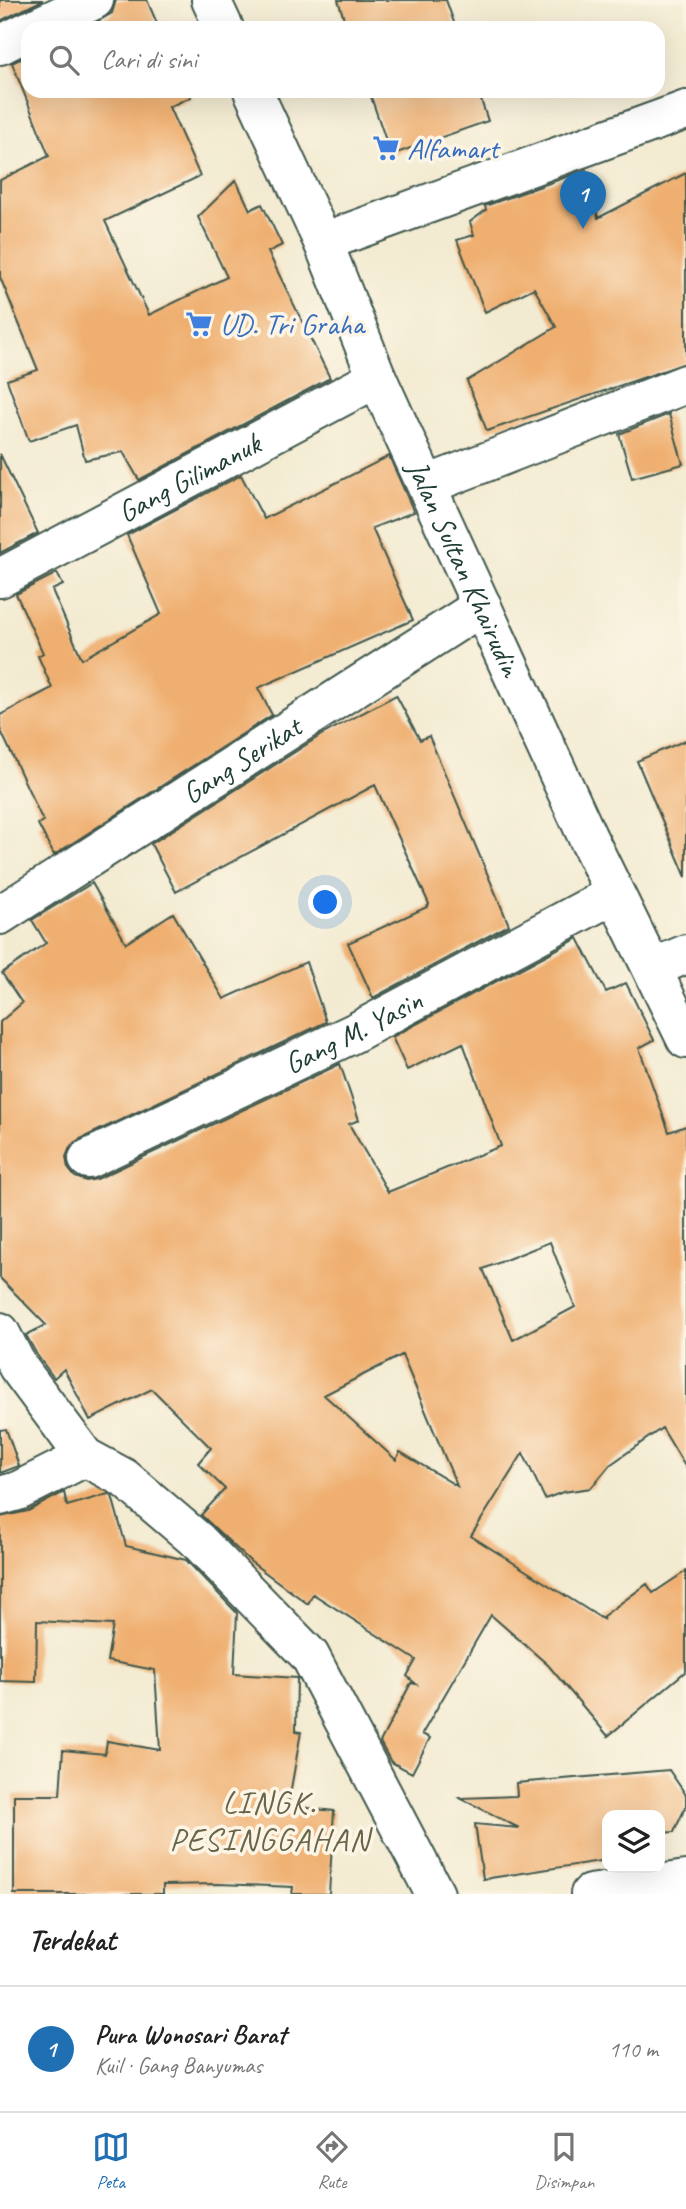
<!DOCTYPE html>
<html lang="id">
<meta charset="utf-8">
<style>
body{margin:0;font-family:Caveat,sans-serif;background:#f6f6f6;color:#222}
.controls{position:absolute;right:21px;bottom:21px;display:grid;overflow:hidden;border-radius:14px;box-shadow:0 7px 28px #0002}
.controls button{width:63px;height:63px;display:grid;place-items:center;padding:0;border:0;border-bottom:2px solid #e0e0e0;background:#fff;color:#222;font:35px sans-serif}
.you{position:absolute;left:326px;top:903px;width:24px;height:24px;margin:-18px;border:5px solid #fff;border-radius:50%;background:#1a73e8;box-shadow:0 0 0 10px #1a73e833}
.badge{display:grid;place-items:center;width:46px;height:46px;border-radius:50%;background:#1f6fb2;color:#fff;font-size:23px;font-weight:700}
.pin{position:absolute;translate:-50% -58px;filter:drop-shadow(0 2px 4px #0008)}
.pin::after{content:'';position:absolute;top:37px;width:24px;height:21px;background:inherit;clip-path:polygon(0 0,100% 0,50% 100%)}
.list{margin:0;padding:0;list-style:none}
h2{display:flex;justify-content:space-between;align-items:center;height:91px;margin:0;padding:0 28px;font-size:30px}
h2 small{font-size:23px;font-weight:400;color:#767676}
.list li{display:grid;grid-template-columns:46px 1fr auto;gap:21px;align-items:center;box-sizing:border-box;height:126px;padding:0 28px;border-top:2px solid #e0e0e0}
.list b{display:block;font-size:26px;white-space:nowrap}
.list p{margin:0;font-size:23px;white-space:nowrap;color:#767676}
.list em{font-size:23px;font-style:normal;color:#767676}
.icon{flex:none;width:38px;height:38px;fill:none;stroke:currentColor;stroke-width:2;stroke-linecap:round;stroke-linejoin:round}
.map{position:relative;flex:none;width:686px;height:1894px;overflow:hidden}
.search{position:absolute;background:#fff;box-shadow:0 7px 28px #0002;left:21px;right:21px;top:21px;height:77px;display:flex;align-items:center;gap:18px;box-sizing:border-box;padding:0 24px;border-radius:21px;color:#767676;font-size:26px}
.sheet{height:217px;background:#fff}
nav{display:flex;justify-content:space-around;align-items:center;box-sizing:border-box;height:98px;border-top:2px solid #e0e0e0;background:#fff;font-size:19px;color:#767676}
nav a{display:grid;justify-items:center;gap:4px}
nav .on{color:#1f6fb2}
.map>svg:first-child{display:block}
.building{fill:#efaf6f;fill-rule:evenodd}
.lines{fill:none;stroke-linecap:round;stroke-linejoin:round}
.street-casing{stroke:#3f574c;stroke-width:42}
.secondary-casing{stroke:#3f574c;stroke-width:42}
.street{stroke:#fff;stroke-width:38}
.secondary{stroke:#fff;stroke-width:38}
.labels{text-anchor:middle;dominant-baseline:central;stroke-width:7;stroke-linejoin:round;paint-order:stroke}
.shop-label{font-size:30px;fill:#366cbe;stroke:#fcf5e5;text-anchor:start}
.street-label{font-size:30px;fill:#1f3d34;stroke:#fcf5e5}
.neighbourhood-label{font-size:32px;letter-spacing:2px;fill:#686549;stroke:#fcf5e5}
</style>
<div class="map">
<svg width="686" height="1894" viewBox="0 0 686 1894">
<rect width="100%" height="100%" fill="#fcf5e5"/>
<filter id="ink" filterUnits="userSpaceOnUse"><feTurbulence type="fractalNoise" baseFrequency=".0143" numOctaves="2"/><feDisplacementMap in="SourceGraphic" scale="14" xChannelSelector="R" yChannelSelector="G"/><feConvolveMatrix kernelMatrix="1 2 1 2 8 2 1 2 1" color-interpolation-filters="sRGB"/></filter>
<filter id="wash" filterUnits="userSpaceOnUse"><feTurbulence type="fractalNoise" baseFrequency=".00686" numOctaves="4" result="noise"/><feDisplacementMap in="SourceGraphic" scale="28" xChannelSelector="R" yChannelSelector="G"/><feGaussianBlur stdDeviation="1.57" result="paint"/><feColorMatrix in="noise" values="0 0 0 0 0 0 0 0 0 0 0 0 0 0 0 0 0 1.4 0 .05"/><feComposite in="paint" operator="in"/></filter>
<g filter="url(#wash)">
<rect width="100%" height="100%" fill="#f3ebd1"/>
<g id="blocks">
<path class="building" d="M0,0h43l-43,21z
M116,0h31l12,28h-73l26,-15z
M338,0h108l10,28h-109z
M28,55v36h160l3,6 -22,10 31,69 -95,45 44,94 78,-38 -29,-60 38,-37 14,30 12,-6 20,41 -14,7 62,126 -191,102 -16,-28 -38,8 -9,-35 -47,16 -22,-61 31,-10 -38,-93v-97l49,-24 -37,-93z
M369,91h109l10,30 -97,34z
M586,170l12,48 88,-45v190l-199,68 -20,-50 89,-54 -22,-39 -49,24 -28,-72 17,-5 -4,-13 16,-12 -1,-4z
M669,414l14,50 -51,14 -13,-44z
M0,454l38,79 -38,20z
M389,456l25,56 -42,16 41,92 -155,68 14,27 -218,140 -16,-31 5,-3 -43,-92v-14l52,-27 -14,-32 5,-3 -27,-59 41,-21 6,12 -11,5 30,69 79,-45 -34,-79 114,-60 23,44z
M396,695l24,45 9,-4 80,189 -136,73 -25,-55 79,-36 2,-3 -54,-119 -199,107 -25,-48 172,-110z
M686,740v137l-49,-116z
M92,883l34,60 47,-30 51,86 82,-37 20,60 -248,118 -8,7 -4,10 2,11 7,9 11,4 11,-2 243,-115 19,56 -10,4 39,68 113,-46 -38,-103 -56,27 -15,-33 186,-99 28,54 20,-9 28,57 -15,8 30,84 17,-6v342l-24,-40 -52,37 -19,23 -28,4 -18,7 -22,-46 -52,83 133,84 -2,-3 45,-33 6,9 33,-22v100l-78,65 -60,-71 -57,-50 -69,119 8,4 -18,35 -21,-11 -11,-20 31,-59 5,1 -9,-8 9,-16 -103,-66 -5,10 -57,-42 -50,-47 24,-26 -27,-26 13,-15 -59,-59 -62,31 -26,-51 -10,9 -17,-23 -11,-20 20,-10 -46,-47v-256l22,-19 -20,-30 44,-30 -14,-23zM550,1242l25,65 -62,33 -30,-71zM402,1355l55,131 -57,-34 -4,8 -72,-65z
M6,1429l13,37 -19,7v-43z
M64,1492l3,14 41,-12 4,2 14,50 60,14 51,53 -3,61 63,4 -1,53 5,1 -13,74 46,5 -5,83h-37l1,-7 -75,-3 -55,1v9h-149v-99h46l3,-45 42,4 2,-13 53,9 -5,-80 -48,-9 6,-36 -76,-4 -1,61 -36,-1v-164l28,-6z
M669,1770l17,25v11l-12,26 -14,1v-18h-53v45l-124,19 -8,-55 44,4 -59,-30 57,-2 -1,-13z"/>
</g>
</g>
<g filter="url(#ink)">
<use href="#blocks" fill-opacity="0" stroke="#3f574c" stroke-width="2"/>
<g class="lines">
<defs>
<g id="street">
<path d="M35,28l59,-28"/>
<path d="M0,45l28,-14"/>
<path d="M323,242l363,-132"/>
<path d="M427,485l259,-101"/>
<path id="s1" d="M0,578l377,-200"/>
<path id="s2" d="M0,915l482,-309"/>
<path d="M653,968l33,-14"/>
<path id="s3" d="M88,1159l266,-126 260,-139"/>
<path d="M0,1332l18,35 67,90 39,21 74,63 112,115 125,238"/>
<path d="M0,1496l18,-5 67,-34"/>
<path d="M590,1894l96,-14"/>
</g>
<g id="secondary">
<path d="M211,0l13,28"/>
<path id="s4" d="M253,91l70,151 54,136 210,458 99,203"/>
</g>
</defs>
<use href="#street" class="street-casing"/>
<use href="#secondary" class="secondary-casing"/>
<use href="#street" class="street"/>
<use href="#secondary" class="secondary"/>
</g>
</g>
<defs>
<symbol id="supermarket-bare" viewBox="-9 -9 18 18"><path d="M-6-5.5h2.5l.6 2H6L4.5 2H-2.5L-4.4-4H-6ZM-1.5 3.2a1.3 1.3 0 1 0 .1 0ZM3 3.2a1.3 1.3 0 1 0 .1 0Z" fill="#3f7fe0" stroke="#fcf5e5" stroke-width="2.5" paint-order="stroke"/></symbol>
</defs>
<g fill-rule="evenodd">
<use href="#supermarket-bare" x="367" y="129" width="38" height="38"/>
<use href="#supermarket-bare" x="180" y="305" width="38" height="38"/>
</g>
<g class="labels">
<g class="shop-label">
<text x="407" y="148">Alfamart</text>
<text x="220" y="324">UD. Tri Graha</text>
</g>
<g class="street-label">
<text stroke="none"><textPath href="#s1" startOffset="214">Gang Gilimanuk</textPath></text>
<text stroke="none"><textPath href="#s4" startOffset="522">Jalan Sultan Khairudin</textPath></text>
<text stroke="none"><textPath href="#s2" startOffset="287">Gang Serikat</textPath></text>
<text stroke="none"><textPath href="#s3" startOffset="294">Gang M. Yasin</textPath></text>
</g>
<g class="neighbourhood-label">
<text x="270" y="1802">LINGK.<tspan x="270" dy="37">PESINGGAHAN</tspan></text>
</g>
</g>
</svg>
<div class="controls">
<button><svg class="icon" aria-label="layers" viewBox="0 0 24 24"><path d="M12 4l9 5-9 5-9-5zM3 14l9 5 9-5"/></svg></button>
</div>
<div class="you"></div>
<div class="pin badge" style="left:583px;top:229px">1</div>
<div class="search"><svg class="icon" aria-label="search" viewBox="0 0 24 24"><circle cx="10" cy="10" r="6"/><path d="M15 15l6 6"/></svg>Cari di sini</div>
</div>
<section class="sheet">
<h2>Terdekat<small></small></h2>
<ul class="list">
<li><span class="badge">1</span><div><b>Pura Wonosari Barat</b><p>Kuil · Gang Banyumas</p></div><em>110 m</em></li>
</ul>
</section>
<nav>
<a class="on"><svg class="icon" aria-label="map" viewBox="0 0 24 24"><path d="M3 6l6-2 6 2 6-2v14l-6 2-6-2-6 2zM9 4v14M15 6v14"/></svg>Peta</a>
<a><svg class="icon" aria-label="directions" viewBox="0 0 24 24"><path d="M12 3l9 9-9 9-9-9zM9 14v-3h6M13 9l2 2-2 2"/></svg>Rute</a>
<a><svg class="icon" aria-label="saved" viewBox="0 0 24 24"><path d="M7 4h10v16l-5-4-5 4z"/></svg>Disimpan</a>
</nav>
